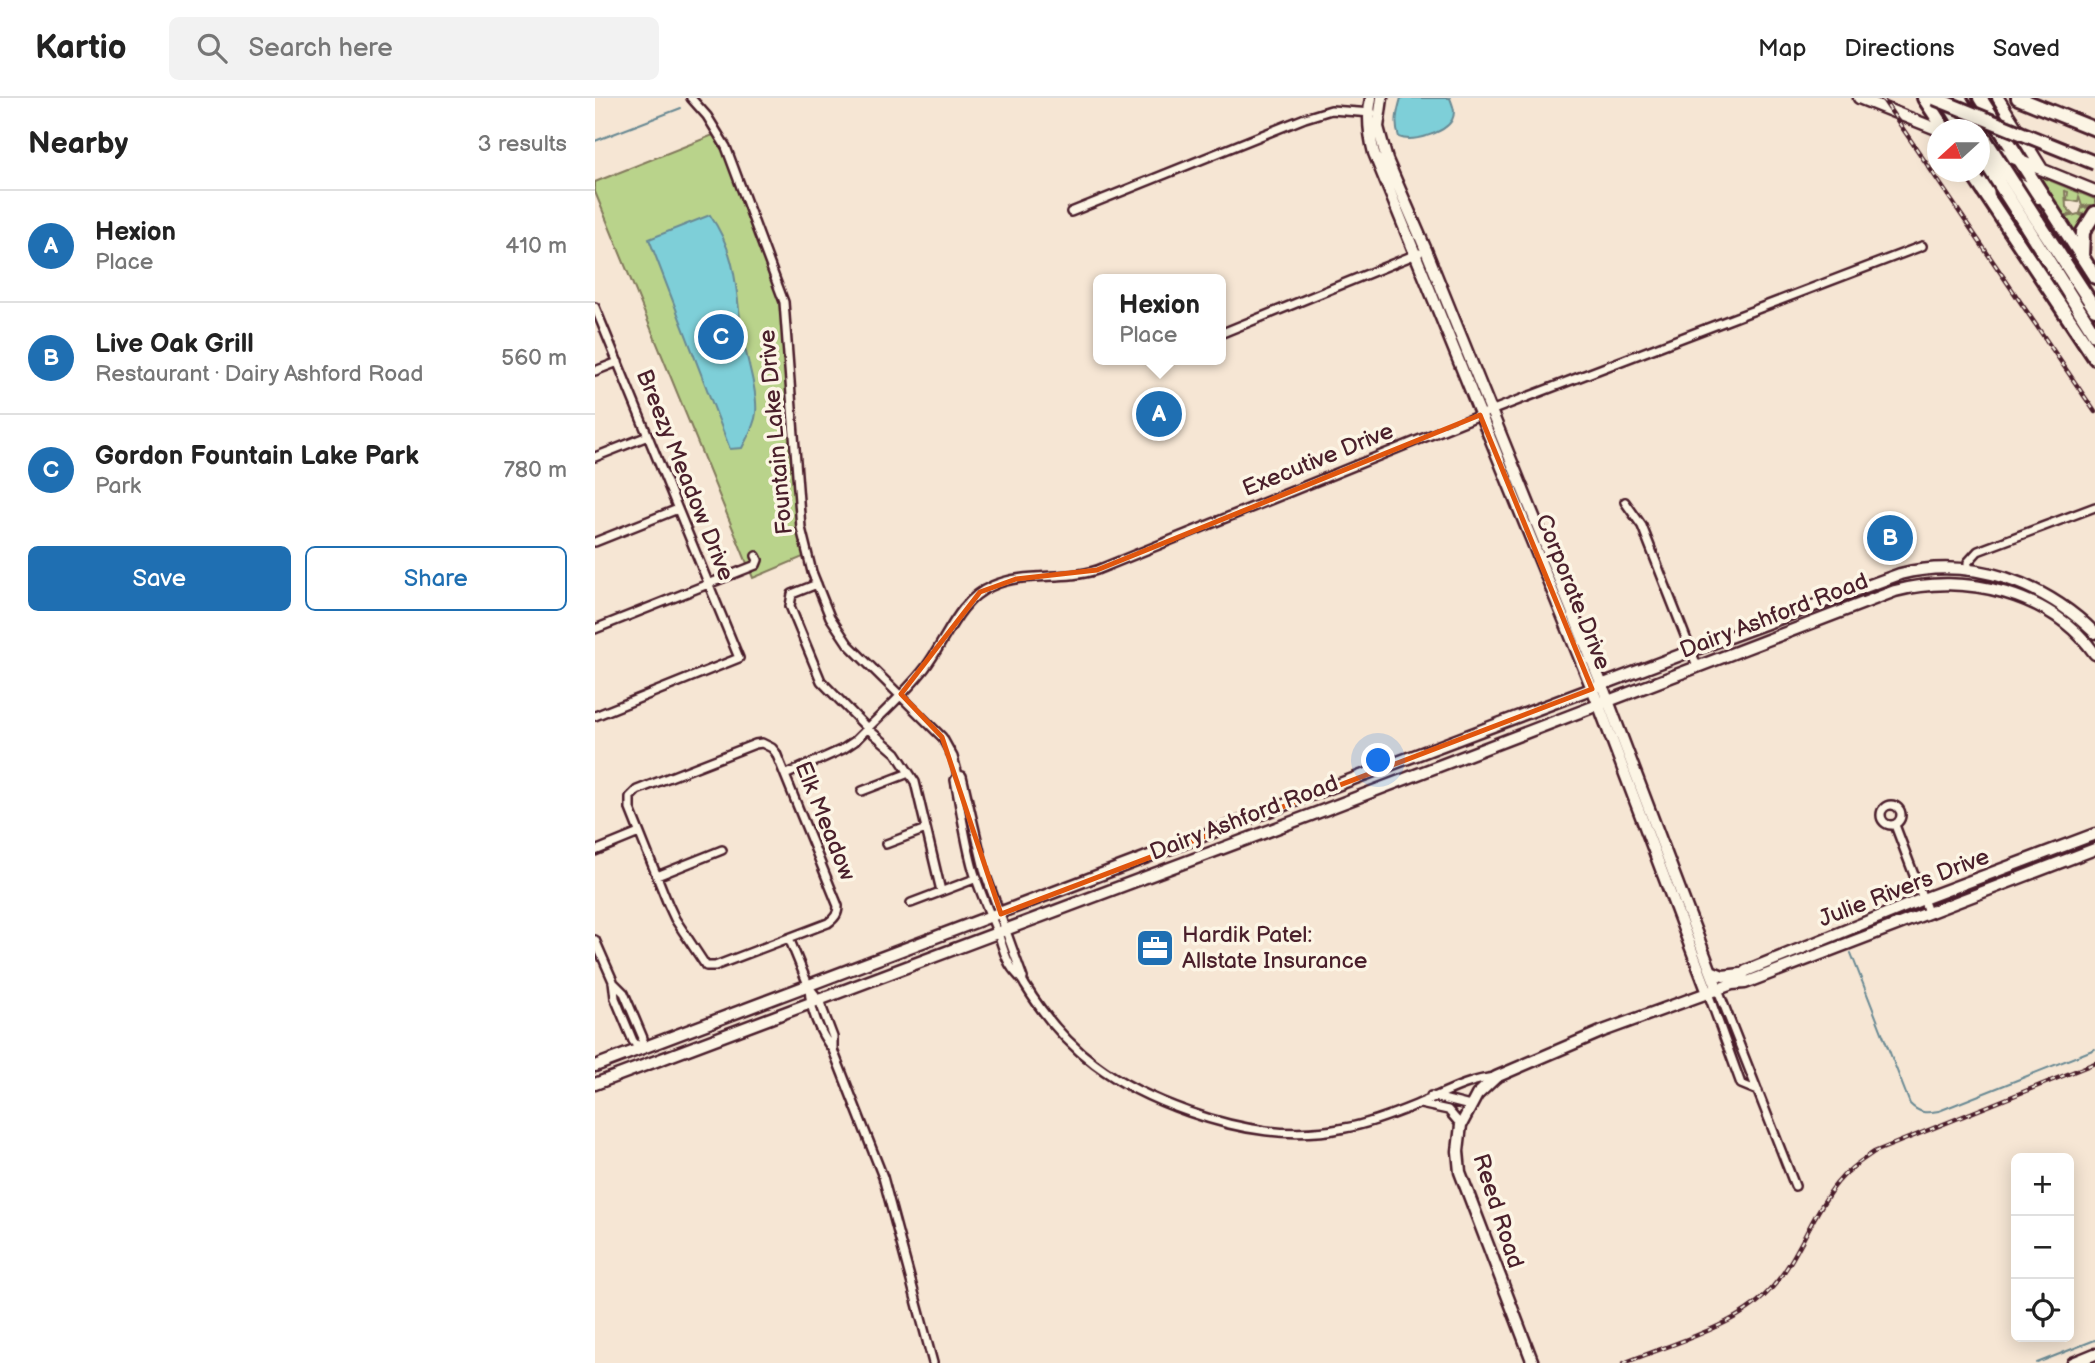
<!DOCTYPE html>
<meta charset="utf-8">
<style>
body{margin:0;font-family:"Balsamiq Sans",sans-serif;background:#f2f2f2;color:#222}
.controls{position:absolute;right:21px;bottom:21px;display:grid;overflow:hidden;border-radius:10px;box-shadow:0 4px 18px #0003}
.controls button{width:63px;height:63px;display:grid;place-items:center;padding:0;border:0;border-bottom:2px solid #e0e0e0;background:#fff;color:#222;font:35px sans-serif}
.compass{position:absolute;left:1332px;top:21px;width:63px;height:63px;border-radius:50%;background:#fff;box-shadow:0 4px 18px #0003;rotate:249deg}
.you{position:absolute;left:784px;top:663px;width:24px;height:24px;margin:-18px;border:5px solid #fff;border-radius:50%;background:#1a73e8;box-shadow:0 0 0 10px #1a73e833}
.badge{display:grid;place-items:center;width:46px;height:46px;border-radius:50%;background:#1f6fb2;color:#fff;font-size:23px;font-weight:700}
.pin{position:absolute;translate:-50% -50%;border:4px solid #fff;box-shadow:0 2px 7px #0006}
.popup{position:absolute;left:498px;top:176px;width:133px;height:91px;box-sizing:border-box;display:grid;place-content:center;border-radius:10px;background:#fff;filter:drop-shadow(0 2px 5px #0005);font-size:23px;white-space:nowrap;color:#767676}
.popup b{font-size:26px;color:#222}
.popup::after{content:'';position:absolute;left:50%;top:100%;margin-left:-14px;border:14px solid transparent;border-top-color:#fff}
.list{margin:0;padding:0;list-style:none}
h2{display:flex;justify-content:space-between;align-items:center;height:91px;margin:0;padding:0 28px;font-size:30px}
h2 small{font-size:23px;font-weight:400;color:#767676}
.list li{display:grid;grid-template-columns:46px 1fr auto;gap:21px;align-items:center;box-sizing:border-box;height:112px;padding:0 28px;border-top:2px solid #e0e0e0}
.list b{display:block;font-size:26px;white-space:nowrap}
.list p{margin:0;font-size:23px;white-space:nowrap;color:#767676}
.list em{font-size:23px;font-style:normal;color:#767676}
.actions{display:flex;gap:14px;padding:21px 28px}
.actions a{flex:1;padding:16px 0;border:2px solid #1f6fb2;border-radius:10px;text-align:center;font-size:24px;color:#1f6fb2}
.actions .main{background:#1f6fb2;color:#fff}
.icon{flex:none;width:38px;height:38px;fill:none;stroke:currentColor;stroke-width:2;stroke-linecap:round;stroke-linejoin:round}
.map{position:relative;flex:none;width:1500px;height:1265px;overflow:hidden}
header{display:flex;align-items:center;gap:42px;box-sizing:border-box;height:98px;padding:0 35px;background:#fff;border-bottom:2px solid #e0e0e0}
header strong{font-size:33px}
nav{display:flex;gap:38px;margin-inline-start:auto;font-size:24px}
.search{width:490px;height:63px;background:#f2f2f2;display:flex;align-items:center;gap:18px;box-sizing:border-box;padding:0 24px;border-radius:10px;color:#767676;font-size:26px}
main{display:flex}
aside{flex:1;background:#fff}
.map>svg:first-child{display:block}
.green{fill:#b9d38b;stroke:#82795b;stroke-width:2;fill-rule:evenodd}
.water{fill:#7ecfd8;stroke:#698993;stroke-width:2}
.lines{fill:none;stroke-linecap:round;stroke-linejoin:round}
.stream{stroke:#698993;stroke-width:2}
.street-casing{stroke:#4a1f2b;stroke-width:12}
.secondary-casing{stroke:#4a1f2b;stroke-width:15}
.highway-casing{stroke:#4a1f2b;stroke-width:18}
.street{stroke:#fcf5e5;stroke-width:7}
.secondary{stroke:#fcf5e5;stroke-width:10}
.highway{stroke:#fcf5e5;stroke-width:12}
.rail-casing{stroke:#4a1f2b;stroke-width:4.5}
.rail{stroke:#fcf5e5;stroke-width:2;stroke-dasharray:5;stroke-linecap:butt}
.highway-bridge-casing{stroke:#4a1f2b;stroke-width:18;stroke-linecap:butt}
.highway-bridge{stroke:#fcf5e5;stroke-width:12}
.marked{fill:none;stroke:#e0560e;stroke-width:5;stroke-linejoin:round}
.labels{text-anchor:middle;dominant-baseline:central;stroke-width:7;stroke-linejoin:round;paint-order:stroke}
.street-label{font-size:23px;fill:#4a1f2b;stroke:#fcf5e5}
.poi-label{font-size:23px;fill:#4a1f2b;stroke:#fcf5e5;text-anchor:start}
</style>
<header>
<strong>Kartio</strong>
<div class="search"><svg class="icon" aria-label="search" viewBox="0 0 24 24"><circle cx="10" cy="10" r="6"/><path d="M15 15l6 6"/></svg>Search here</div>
<nav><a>Map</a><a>Directions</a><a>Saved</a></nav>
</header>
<main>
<aside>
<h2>Nearby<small>3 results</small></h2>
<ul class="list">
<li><span class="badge">A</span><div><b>Hexion</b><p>Place</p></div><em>410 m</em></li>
<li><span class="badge">B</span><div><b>Live Oak Grill</b><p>Restaurant · Dairy Ashford Road</p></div><em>560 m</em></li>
<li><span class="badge">C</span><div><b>Gordon Fountain Lake Park</b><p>Park</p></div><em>780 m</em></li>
</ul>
<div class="actions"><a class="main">Save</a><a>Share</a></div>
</aside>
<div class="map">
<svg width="1500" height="1265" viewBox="0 0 1500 1265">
<rect width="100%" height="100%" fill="#f6e6d4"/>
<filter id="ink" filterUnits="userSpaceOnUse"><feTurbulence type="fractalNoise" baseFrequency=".0143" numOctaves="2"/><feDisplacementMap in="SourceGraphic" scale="14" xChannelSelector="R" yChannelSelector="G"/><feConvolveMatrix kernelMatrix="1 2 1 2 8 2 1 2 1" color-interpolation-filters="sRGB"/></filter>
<g filter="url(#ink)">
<path class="green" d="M123,35l66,169 13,181 11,72 -55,23 -158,-386v-10z
M1444,78l56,23v10l-18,29 -38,-58 2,-2zM1470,93l3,1 -1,8 11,2 1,-5 3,9 9,-1v2l-9,1 -2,5 3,1 -1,2 -4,-2 -10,3 -1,-2 6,-1 -7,-7z"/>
<path class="water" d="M806,0h49c3,8 6,14 2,22 -7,13 -40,23 -53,17 -5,-13 -2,-25 2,-39z
M115,117c29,42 25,77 33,124 4,21 15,54 13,74 -1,12 -9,25 -14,35l-12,1 -81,-210z"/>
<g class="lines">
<path class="stream" d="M0,43l86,-33
M1256,855l59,151c10,10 16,9 29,7l156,-62
M1442,1265l58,-23"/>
<defs>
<path id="street" d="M96,0l16,18 19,31 58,155 17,226 11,44 18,45 18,27 94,93 11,20 5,18 -3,5c6,30 10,60 18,89 7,24 18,47 27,70 3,9 6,21 12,29 4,6 10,10 13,17 41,67 90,101 164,127 51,18 102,27 156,16 24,-4 49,-14 71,-23 27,-11 50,-25 80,-28
M476,114l234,-94 26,-8 41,3
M0,209l144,351 -144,58
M625,236l199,-81
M0,273l23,-9
M0,359l53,-21
M1030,404l17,24 55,140
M0,444l83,-33
M1373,473v-9l10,-11 117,-44
M222,486l-25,10 -2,12 31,75 46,47 29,25 19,29 26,109
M0,531l161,-64 2,-5 -2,-4
M167,645l10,5 4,5 62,153c0,8 -3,12 -10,17l-113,43h-9l-31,-47 -7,-15 -38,-95v-12l7,-7 118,-46z
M190,677l58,-26 12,-8c23,-24 50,-47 70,-73 21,-27 33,-68 67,-82 33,-15 71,-5 105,-16l383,-155 442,-169
M363,677l4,1 23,97 38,105
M267,693l47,-18
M1286 717a10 10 0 1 1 20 0a10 10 0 1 1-20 0Z
M1300,727l33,87
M291,746l40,-15
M0,753l44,-18
M62,778l65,-26
M316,805l66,-25
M194,840l20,49 10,13 14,37v13
M0,842l18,41 2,17 18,43 7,8
M18,884l11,11 19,45 -3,11
M214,889c1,22 10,45 24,63l50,127 50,186
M1123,892l77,196
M1113,895l33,91 17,7
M836,998l39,10
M825,1006l28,6 13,15"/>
<path id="secondary" d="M776,0c-4,19 -2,36 3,55l224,550 110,290
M787,0l-4,29 9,33 39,90 176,435 116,305
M1264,0l80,32
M1403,0l44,71
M1384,46l116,47
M1116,873l12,5 18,-2
M1137,886l14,-13 177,-72 172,-65
M0,968l1096,-415 209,-77c72,-18 144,9 195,59
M0,986l724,-272 576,-221c69,-19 157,2 200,63
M938,1265l-73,-191 -2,-21 3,-26 16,-30 19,-18 107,-46 129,-47 13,-1 350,-134
M1478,1265l22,-9"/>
<path id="highway" d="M1329,0l21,32
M1364,0l20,32
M1385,0l115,179
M1423,0l77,31
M1352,3l18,29
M1376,74l124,186
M1393,99c-6,-38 36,-12 50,0
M1442,122l58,89
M1432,129l68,108
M1487,158l1,-24 12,-19"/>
</defs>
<use href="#street" class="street-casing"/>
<use href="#secondary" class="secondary-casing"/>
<use href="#highway" class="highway-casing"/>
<use href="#street" class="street"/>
<use href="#secondary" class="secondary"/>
<use href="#highway" class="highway"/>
<defs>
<path id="rail" d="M1287,0l213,314
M1029,1265c44,-18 112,-36 144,-71 30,-31 42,-76 69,-109 10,-13 24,-22 37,-31l221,-89"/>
</defs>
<use href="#rail" class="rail-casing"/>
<use href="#rail" class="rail"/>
<defs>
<path id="highway-bridge" d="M1339,0l161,65
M1384,32l58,90
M1384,54l48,75"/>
</defs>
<use href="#highway-bridge" class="highway-bridge-casing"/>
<use href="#highway-bridge" class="highway-bridge"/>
</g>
</g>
<path class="marked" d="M885,317l112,274 -591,225 -59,-177 -41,-43 79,-102 36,-13 81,-9z"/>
<defs>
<symbol id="office-square" viewBox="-11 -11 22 22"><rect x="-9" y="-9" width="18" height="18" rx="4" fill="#1f6fb2" stroke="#fcf5e5"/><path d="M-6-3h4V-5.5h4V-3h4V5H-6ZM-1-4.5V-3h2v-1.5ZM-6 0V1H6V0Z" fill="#fff"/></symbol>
</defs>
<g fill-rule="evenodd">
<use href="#office-square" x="538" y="828" width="44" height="44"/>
</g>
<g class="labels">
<g class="street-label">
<text transform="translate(181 334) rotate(-95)">Fountain Lake Drive</text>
<text transform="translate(723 362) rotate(-22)">Executive Drive</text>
<text transform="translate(90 377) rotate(68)">Breezy Meadow Drive</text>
<text transform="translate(978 494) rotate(68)">Corporate Drive</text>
<text transform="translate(1179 518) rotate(-21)">Dairy Ashford Road</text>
<text transform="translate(649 720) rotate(-21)">Dairy Ashford Road</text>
<text transform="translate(230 723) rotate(68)">Elk Meadow</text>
<text transform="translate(1309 790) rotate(-21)">Julie Rivers Drive</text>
<text transform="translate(903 1113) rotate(72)">Reed Road</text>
</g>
<g class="poi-label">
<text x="587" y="837">Hardik Patel:<tspan x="587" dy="26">Allstate Insurance</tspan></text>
</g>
</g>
</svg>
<div class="controls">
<button>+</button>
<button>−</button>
<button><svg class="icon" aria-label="locate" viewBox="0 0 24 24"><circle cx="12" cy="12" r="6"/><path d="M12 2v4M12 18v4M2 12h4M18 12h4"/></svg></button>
</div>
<svg class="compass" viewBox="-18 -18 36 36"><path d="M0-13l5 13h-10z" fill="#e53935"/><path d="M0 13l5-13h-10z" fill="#767676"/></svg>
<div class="you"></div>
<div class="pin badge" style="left:564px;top:316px">A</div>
<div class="popup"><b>Hexion</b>Place</div>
<div class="pin badge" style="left:1295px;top:440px">B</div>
<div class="pin badge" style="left:126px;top:239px">C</div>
</div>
</main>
